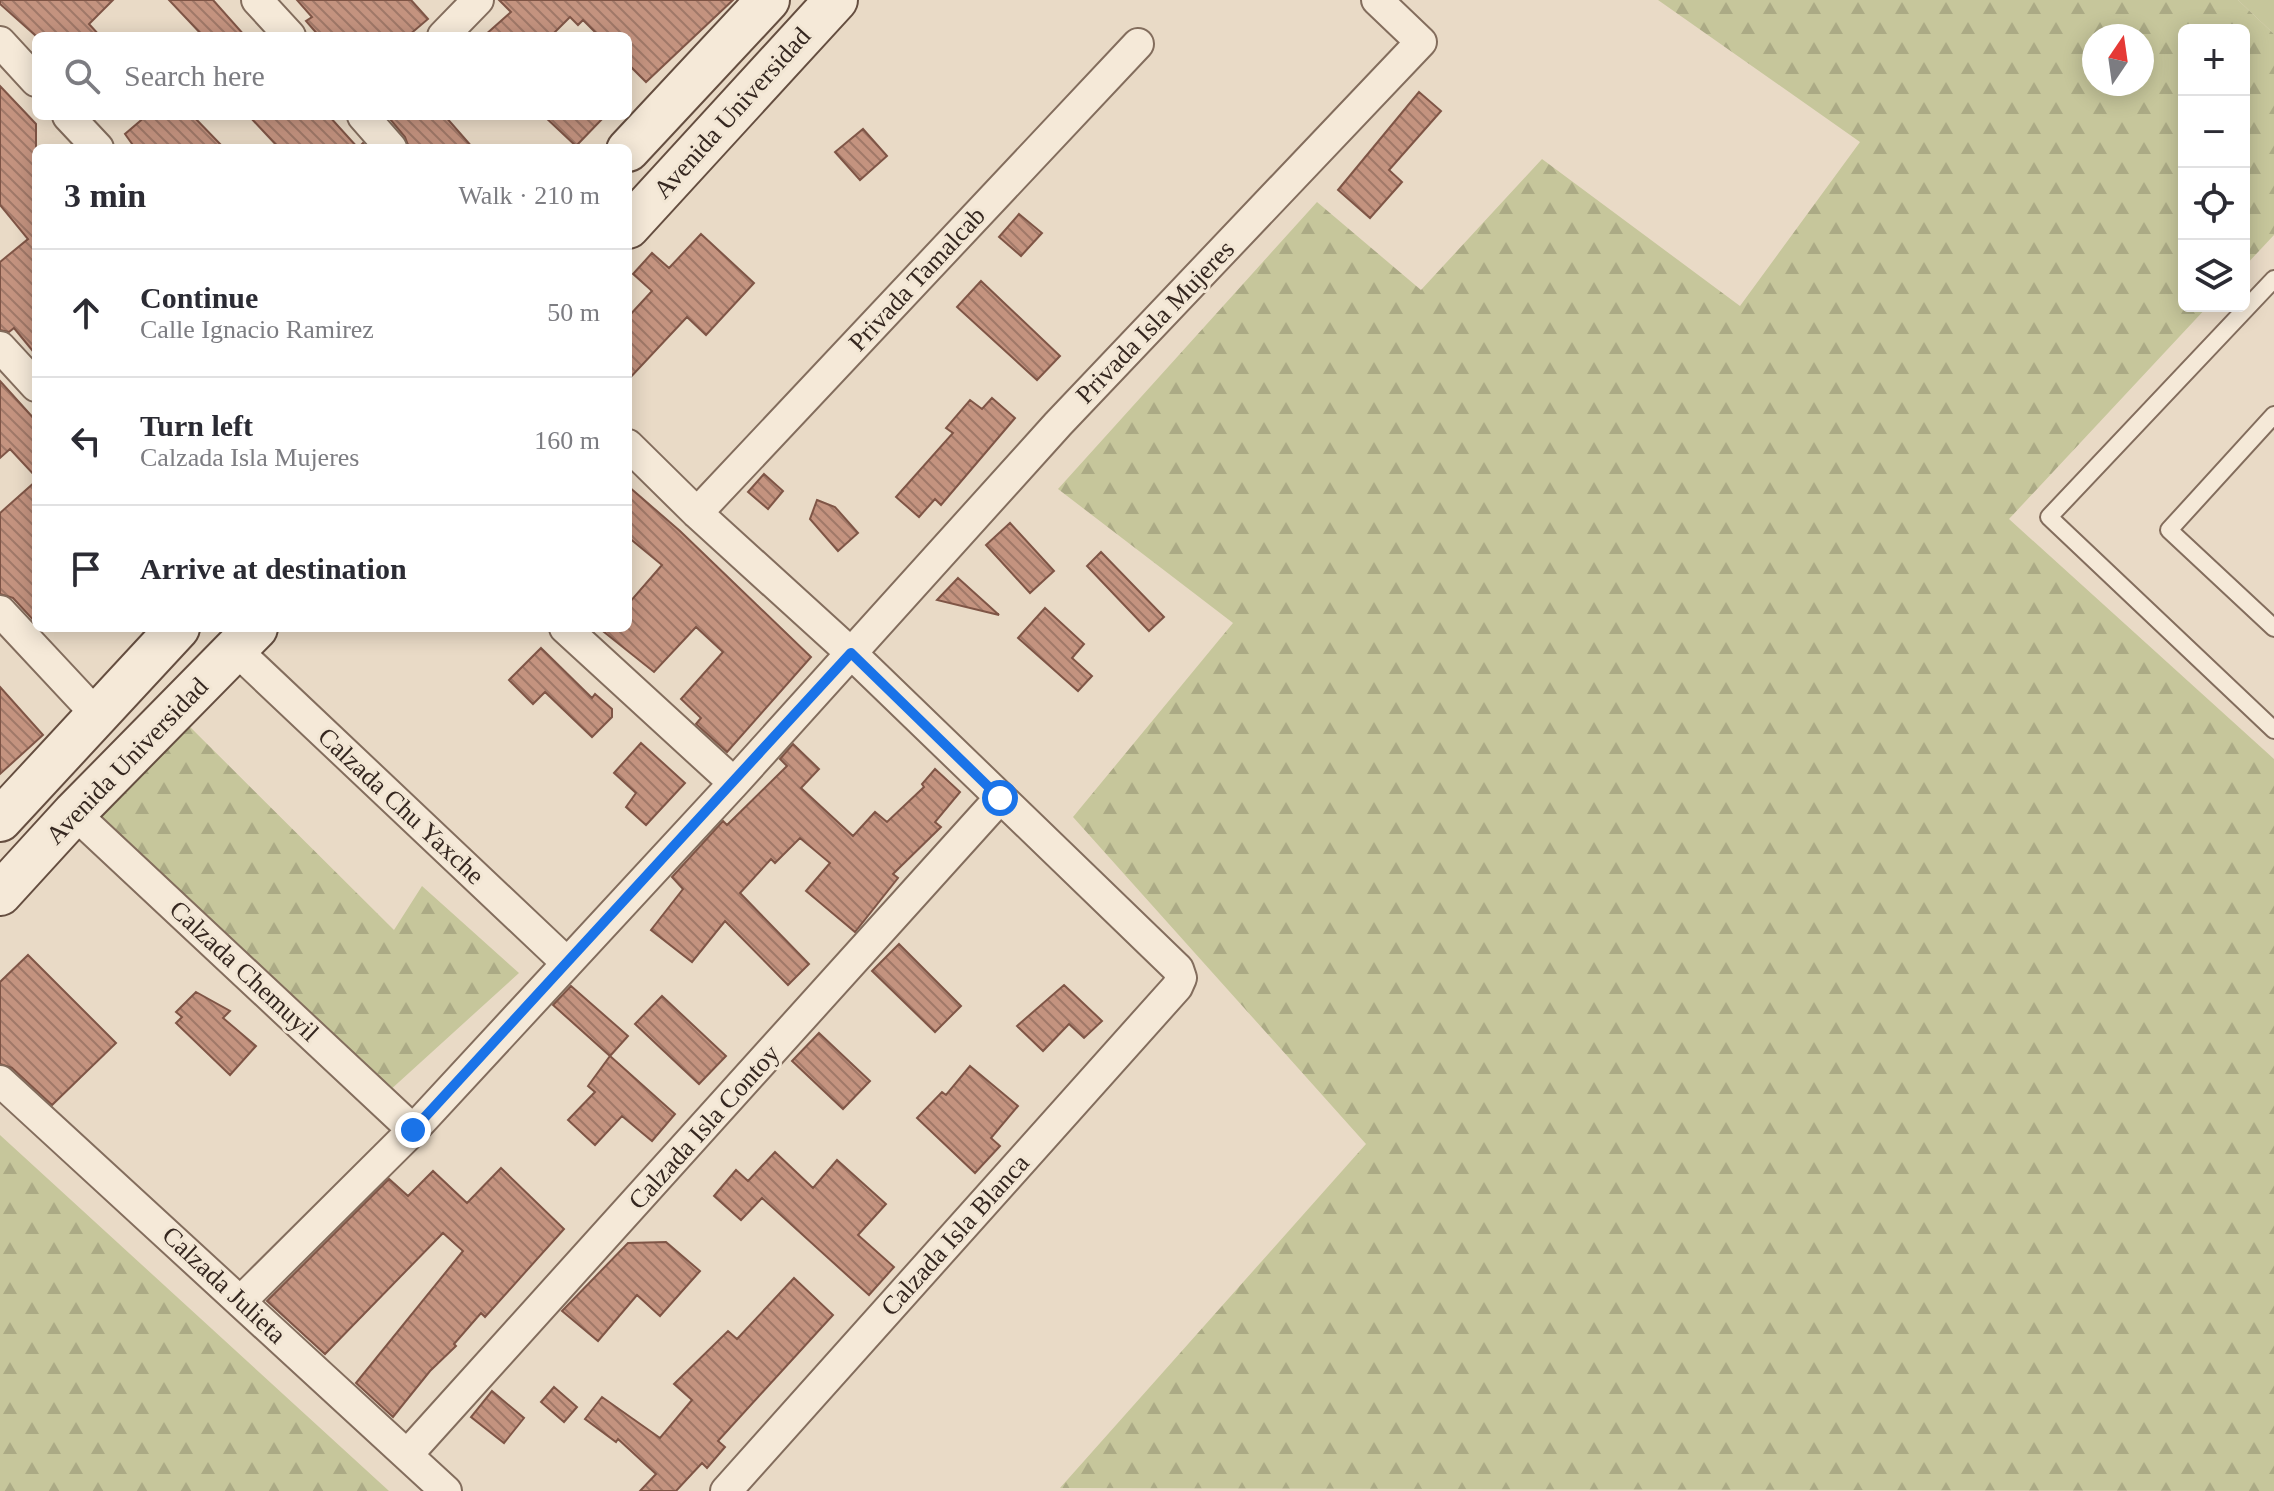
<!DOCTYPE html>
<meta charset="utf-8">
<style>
body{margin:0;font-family:Georgia,serif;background:#f2f2f3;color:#2b2b33}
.controls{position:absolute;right:24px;top:24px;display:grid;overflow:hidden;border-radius:12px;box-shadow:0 4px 20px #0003}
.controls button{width:72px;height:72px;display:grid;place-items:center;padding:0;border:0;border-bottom:2px solid #e1e1e2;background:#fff;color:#2b2b33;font:40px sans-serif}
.compass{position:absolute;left:2082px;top:24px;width:72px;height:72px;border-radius:50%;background:#fff;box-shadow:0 4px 20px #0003;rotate:13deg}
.stop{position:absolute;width:24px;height:24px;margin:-18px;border:6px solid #1a73e8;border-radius:50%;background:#fff}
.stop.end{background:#1a73e8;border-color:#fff;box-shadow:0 2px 8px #0008}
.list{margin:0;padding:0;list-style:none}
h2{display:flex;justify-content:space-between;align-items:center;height:104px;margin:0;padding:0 32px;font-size:34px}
h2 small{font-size:26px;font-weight:400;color:#7c7c81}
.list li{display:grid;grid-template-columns:52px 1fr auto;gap:24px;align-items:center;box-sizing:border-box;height:128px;padding:0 32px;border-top:2px solid #e1e1e2}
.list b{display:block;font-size:30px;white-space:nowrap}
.list p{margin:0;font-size:26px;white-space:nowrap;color:#7c7c81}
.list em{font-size:26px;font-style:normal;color:#7c7c81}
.icon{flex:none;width:44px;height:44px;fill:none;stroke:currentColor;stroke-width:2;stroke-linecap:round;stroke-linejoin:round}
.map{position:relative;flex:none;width:2274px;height:1491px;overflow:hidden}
.search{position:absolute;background:#fff;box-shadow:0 4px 20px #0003;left:32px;top:32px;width:600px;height:88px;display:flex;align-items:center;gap:20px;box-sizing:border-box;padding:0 28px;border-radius:12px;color:#7c7c81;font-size:30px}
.panel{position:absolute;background:#fff;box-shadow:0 4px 20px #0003;left:32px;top:144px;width:600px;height:488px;border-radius:12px}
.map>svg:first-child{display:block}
.green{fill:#c6c69b}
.forest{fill:url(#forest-firs);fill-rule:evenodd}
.building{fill:url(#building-back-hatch);stroke:#7f5546;stroke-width:2}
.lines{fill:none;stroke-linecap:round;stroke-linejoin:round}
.service-casing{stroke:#836d5d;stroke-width:20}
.minor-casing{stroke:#836d5d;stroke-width:34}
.secondary-casing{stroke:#654e40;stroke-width:46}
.service{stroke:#f5e9d8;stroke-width:16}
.minor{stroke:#f5e9d8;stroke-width:30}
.secondary{stroke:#f5e9d8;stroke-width:42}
.route{stroke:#1a73e8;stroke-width:10}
.labels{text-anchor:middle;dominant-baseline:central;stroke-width:6;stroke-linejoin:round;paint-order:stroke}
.street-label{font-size:26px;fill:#352720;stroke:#f2e6d4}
</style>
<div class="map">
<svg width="2274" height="1491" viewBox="0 0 2274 1491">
<defs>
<pattern id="forest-firs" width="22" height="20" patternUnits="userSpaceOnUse" patternTransform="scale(2)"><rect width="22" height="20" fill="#c6c69b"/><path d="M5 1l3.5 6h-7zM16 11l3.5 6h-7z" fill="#abaa85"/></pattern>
<pattern id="building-back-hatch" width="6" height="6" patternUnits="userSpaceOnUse" patternTransform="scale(2)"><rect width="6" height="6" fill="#c4937f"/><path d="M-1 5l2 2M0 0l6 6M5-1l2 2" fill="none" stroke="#a07868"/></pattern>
</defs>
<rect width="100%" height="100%" fill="#e9dac6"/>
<path class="green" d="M2238,0h36v34z"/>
<path class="forest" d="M1658,0h580l36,34v201l-30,32v-237h-60v276h24l-199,213 265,240v732l-1214,-3 306,-344 -293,-327 160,-194 -175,-134 259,-287 104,88 121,-131 198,147 120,-164zM2094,36h48v48h-48z
M183,720l211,210 28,-44 97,87 -131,119 -303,-282z
M0,1135l389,356h-389z"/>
<path class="building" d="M0,0h113l-24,24 11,12h-64l-36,-32z
M169,0h44l32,36h-42z
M297,0h114l17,19 -20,17h-89l-13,-15 6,-4z
M499,0h234l-87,82 -18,-18v-28h-29l-16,-16 -5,5 -8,-8 -19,19h-67l27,-24z
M0,86l36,38v231l-22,-27 -5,4 -9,-2v-68l28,-23 -28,-34z
M1419,92l22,19 -52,59 13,12 -32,36 -32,-28z
M146,116h47l31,32h-89l-10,-14z
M249,116h80l29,32 5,-5 4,5h-88z
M393,116h52l28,32h-64l-4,-11 -15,-18z
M544,116h61l-29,30z
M863,129l24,27 -27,24 -25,-28z
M1019,214l23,19 -21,23 -22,-19z
M701,234l53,49 -48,52 -19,-18 -59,63v-63l24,-26 -19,-17 19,-21 17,15z
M981,281l79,75 -23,24 -80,-73z
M0,381l36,40v56l-26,-28 -10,9z
M992,398l23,20 -74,87 -6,-6 -16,18 -23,-20 57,-64 -7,-5 24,-28 12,9z
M764,474l19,17 -15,18 -20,-17z
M36,481v142l-23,-25 -13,-4v-81z
M628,486l52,45 131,126 -84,95 -31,-28 5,-6 -20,-19 42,-47 -27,-25 -42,45 -55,-44h29v-24l34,-39 -34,-28z
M817,500l18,7 23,26 -20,18 -28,-32z
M1010,523l44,48 -24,22 -44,-48z
M1101,552l63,65 -15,14 -62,-65z
M958,578l41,37 -62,-15z
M1045,608l39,36 -12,14 20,18 -14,15 -60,-53z
M541,648l51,50 3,-4 17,15v8l-20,20 -47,-45 -12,12 -24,-24z
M0,687l43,48 -43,39z
M641,743l44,40 -39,42 -20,-18 10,-14 -22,-20z
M793,744l26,25 -18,19 52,48 22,-24 12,10 37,-35 -2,-3 13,-15 25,23 -25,30 6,5 -48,47 5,4 -43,54 -49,-41 24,-28 -30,-25 -25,25 -4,-4 -31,34 69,71 -21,21 -63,-64 -33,41 -41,-32 32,-41 -11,-12 51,-56 4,4 60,-59 -7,-7z
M899,944l62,62 -26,26 -63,-61z
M28,955l88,88 -64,62 -40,-37 -12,-4v-82z
M1064,985l38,36 -18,17 -15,-14 -26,27 -26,-25z
M571,986l57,50 -18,20 -57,-51z
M196,992l34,19 -7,7 33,28 -26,29 -54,-52 6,-6 -6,-5z
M662,996l64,60 -27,28 -64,-60z
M819,1033l51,48 -27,28 -51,-48z
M610,1056l65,58 -23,27 -30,-25 -27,29 -27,-25 27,-28 -7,-6z
M970,1066l48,40 -27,32 9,8 -25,27 -58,-55 25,-26 4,3z
M775,1152l38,36 24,-28 49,44 -28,31 36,32 -25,28 -107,-97 -21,22 -27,-24 22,-26 12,11z
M501,1168l63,61 -79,88 -4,-4 -27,31 2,2 -26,25 -37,46 -37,-34 107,-132 -20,-18 -118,121 -58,-53 122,-122 19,17 25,-25 34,32z
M666,1242l34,29 -40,45 -23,-21 -39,46 -36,-30 66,-68z
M794,1278l39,37 -115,126 7,6 -18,21 -5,-5 -26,28h-36l16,-17 -38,-35 -2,3 -31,-23 17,-22 58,41 32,-38 -18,-16 54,-53 9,8z
M554,1387l23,20 -13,15 -23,-20z
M492,1391l32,27 -20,25 -33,-26z"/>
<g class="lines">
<defs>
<path id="service" d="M2274,279l-225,238 225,213
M2274,415l-105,115 105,98"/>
<path id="minor" d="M257,0l33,36
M443,36l35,-36
M0,42l36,39
M68,116l30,32
M363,116l28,32
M0,347l36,39
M628,445l69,68 154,140 327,316 3,9 -4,9 -451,504
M697,513l441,-469
M0,611l98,105
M565,628l169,155
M236,650l330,312
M74,813l339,317
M0,1081l446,410
M241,1301l172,-171 321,-347 324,-359 363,-382 -44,-42
M407,1455l593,-657"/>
<path id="secondary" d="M628,150l140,-150
M628,227l208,-227
M0,820l178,-192
M0,894l74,-81 182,-185"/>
</defs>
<use href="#service" class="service-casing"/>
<use href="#minor" class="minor-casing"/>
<use href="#secondary" class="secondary-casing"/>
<use href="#service" class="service"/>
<use href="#minor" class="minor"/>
<use href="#secondary" class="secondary"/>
</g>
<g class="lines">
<path class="route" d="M413,1130l438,-477 149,145"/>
</g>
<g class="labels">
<g class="street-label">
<text transform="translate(732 113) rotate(-48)">Avenida Universidad</text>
<text transform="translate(917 279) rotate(-47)">Privada Tamalcab</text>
<text transform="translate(1155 322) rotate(-46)">Privada Isla Mujeres</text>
<text transform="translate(127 761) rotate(-46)">Avenida Universidad</text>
<text transform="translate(401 806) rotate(43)">Calzada Chu Yaxche</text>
<text transform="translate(244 971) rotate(43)">Calzada Chemuyil</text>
<text transform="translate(704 1127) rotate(-48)">Calzada Isla Contoy</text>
<text transform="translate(955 1235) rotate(-48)">Calzada Isla Blanca</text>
<text transform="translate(224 1285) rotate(43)">Calzada Julieta</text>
</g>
</g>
</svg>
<div class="controls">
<button>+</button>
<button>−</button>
<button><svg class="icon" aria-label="locate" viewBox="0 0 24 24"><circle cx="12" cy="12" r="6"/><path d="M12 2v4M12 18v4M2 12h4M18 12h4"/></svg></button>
<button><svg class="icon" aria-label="layers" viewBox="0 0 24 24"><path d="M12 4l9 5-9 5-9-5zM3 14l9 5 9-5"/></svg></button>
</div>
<svg class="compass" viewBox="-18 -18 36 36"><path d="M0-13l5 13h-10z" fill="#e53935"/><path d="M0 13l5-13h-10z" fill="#7c7c81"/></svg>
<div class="stop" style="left:1000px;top:798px"></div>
<div class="stop end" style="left:413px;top:1130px"></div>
<div class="search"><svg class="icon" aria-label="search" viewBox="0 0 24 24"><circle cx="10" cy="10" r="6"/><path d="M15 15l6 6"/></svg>Search here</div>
<section class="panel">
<h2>3 min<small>Walk · 210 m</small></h2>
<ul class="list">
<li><svg class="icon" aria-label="ahead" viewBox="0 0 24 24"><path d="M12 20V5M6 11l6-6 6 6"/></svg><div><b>Continue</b><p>Calle Ignacio Ramirez</p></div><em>50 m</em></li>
<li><svg class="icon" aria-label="left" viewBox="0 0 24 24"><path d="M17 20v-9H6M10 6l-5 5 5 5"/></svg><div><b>Turn left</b><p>Calzada Isla Mujeres</p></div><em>160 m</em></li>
<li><svg class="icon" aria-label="arrive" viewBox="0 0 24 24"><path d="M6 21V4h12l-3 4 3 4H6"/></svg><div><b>Arrive at destination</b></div></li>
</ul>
</section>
</div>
